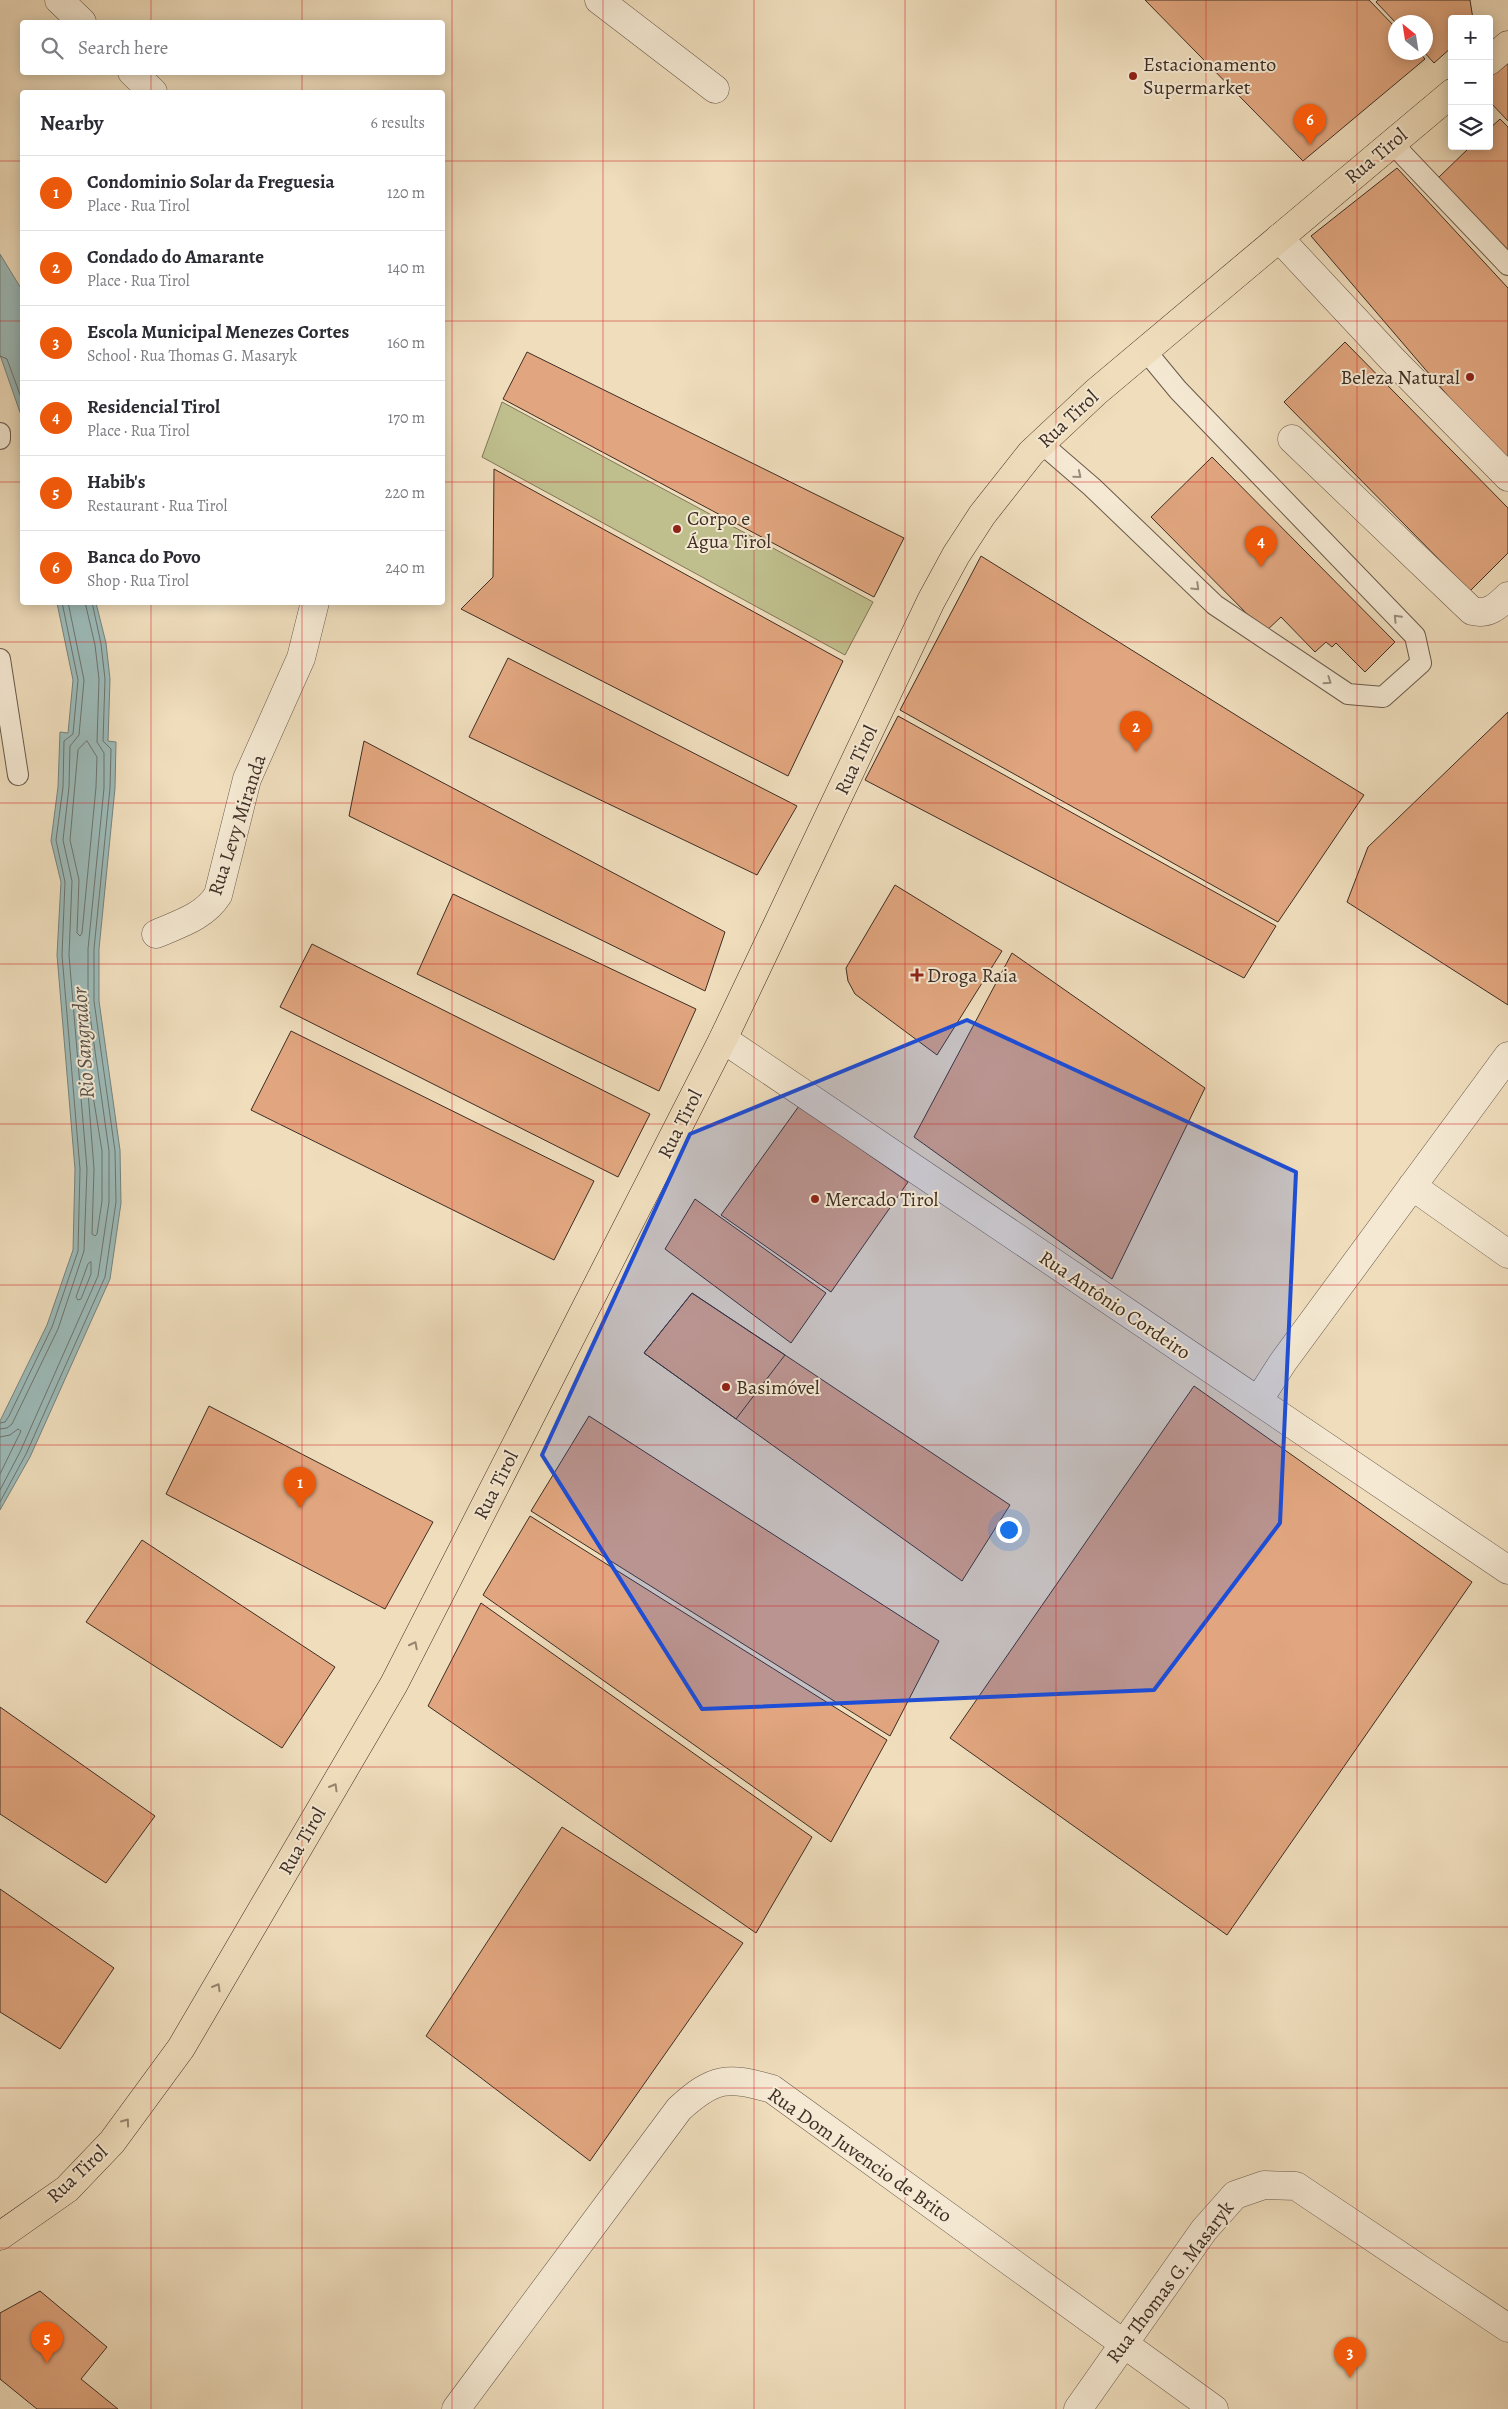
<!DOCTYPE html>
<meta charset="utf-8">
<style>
body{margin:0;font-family:Alegreya,serif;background:#f7f7f7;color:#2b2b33}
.controls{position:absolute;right:15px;top:15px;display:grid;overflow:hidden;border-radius:5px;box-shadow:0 2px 12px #0003}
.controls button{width:45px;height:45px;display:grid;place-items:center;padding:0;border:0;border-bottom:1px solid #e1e1e2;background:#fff;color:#2b2b33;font:25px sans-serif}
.compass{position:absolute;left:1388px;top:15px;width:45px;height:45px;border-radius:50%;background:#fff;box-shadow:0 2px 12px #0003;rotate:330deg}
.you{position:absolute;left:1008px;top:1529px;width:18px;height:18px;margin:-12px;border:4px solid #fff;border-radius:50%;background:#1a73e8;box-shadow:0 0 0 8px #1a73e833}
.badge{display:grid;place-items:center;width:32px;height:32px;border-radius:50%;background:#ea580c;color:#fff;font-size:16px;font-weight:700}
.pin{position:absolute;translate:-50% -41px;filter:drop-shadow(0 1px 2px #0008)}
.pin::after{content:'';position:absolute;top:26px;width:18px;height:15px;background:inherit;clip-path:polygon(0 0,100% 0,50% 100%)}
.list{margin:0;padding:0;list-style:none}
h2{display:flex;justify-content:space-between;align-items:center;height:65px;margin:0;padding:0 20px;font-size:21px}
h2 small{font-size:16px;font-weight:400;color:#7c7c81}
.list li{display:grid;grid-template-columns:32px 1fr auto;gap:15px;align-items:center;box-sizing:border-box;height:75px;padding:0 20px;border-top:1px solid #e1e1e2}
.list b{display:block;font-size:19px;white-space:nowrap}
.list p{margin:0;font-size:16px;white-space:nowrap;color:#7c7c81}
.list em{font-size:16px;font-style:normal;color:#7c7c81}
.icon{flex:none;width:28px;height:28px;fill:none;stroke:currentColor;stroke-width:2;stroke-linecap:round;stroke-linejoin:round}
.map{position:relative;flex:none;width:1508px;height:2409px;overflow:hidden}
.search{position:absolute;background:#fff;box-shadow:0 2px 12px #0003;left:20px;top:20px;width:425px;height:55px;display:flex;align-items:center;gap:12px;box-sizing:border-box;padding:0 18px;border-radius:5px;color:#7c7c81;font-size:19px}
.panel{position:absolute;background:#fff;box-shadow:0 2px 12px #0003;left:20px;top:90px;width:425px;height:515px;border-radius:5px}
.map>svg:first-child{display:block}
.green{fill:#bfbf8d;stroke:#7e7659}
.water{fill:#9cbab8;stroke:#76827d}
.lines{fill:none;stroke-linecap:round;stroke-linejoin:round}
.shore{stroke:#6d746e;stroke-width:1}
.building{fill:#e1a67f;stroke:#3e2e25}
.lane-casing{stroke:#6a5a4b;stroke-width:22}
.street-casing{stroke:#6a5a4b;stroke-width:29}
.primary-casing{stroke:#3e2e25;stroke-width:29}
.lane{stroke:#f5e9d3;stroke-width:20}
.street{stroke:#f5e9d3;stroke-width:28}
.primary{stroke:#efddbc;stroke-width:28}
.oneway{stroke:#9a8c7c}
.oneway2{stroke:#968670}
.marked{fill:#1d4ed8;fill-opacity:0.2;stroke:#1d4ed8;stroke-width:4;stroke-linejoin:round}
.grid{fill:none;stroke:#d62828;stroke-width:1;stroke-opacity:0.55}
.poi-dot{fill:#8f2418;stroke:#f5e9d3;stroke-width:2}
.labels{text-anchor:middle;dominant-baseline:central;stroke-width:4;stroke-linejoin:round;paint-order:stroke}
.poi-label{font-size:20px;fill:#3e2e25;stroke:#f5e9d3;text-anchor:start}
.street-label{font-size:20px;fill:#3e2e25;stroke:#f5e9d3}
.water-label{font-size:21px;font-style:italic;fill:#56514a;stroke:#f5e9d3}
</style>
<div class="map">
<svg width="1508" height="2409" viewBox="0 0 1508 2409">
<rect width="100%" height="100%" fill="#efddbc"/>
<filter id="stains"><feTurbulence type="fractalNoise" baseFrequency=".004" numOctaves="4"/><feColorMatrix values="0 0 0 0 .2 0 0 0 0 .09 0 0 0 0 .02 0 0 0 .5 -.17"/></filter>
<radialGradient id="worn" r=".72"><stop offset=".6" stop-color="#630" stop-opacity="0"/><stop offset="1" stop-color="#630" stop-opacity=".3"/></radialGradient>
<path class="green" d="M502,402l371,200 -28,53 -363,-198z"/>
<path class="water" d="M0,254l22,36v128l-22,-63z
M57,603h39l10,40 4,36 -2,62 8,1 -1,46 -16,161v52l21,149 1,53 -11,76 -80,178 -30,53v-89l47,-96 26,-75 2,-81 -18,-214 4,-73 -10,-41 7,-54 2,-55 8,1 5,-53z"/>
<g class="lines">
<path class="shore" d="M0,356l7,3 15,41
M87,741l10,16 -1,30 -14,146 -2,3 -3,-3 2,-53 -9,-40 8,-90z
M90,1077l12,74v50l-5,33 -2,2 -3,-2 2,-65 -7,-90z
M91,1262v12l-10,25 -3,1 -2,-3 12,-33z
M0,1423l5,-1 4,-6 43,-89 26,-76 2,-82 -18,-214 3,-73 -9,-42 7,-53 1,-46 9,-7 5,-54 -16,-78
M0,1429l7,-1 5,-4 46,-95 26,-78 3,-82 -18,-214 3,-74 -9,-41 6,-53 1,-41 9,-11 5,-55 -16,-78
M0,1437l10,-2 8,-6 3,2 -21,43
M0,1490l20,-38 78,-176 11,-74v-51l-21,-150v-52l16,-161v-35l-7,-11 2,-63 -4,-34 -10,-43
M0,1502l26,-48 79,-177 11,-75 -1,-51 -21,-150v-52l16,-161 1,-39 -8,-8 2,-62 -4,-35 -9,-42"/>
</g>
<path class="building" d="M1145,0h224l27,28v24h23l6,7 -122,102z
M1378,0h92l3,19h-21v28l-18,16 -10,-11 2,-30 -30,1 -20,-21z
M1508,59v62l-19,-20v-27z
M1500,119l8,8v125l-70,-74 33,-32h18v-17z
M1397,168l111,120v178l-197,-230z
M1345,342l163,166v45l-38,38 -186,-189z
M527,352l377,186 -30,59 -371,-198z
M1212,457l183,185 -30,30 -29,-29 -4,4 -6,-5 -11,10 -34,-35 -16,15 -114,-115z
M494,469l349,192 -55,115 -327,-167 32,-32z
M981,556l383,239 -86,127 -378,-212z
M508,658l289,148 -40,69 -288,-138z
M1508,712v293l-161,-103 21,-55z
M898,716l378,210 -32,52 -379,-198z
M364,741l361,191 -20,59 -356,-175z
M895,885l107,66 -65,104 -82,-61 -7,-13 -2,-13z
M453,894l243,115 -37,82 -242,-117z
M312,944l338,170 -32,63 -338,-170z
M1012,953l193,135 -93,191 -198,-142z
M291,1031l303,150 -40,79 -303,-150z
M799,1106l109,76 -77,110 -110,-77z
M695,1199l131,94 -35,50 -126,-94z
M692,1293l318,212 -48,76 -318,-228z
M692,1293l93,62 -49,64 -92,-66z
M1194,1386l278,196 -245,353 -277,-197z
M209,1406l224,116 -48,87 -219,-115z
M589,1416l350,225 -49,95 -359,-225z
M530,1516l357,224 -56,102 -348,-247z
M142,1540l193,127 -53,81 -196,-126z
M481,1603l331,234 -56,96 -328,-227z
M0,1707l155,109 -49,67 -106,-69z
M562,1827l181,116 -153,218 -164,-125z
M0,1889l114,79 -54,81 -60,-37z
M40,2291l67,56 -26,32 37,30h-81l-37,-30v-66z"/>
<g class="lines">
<defs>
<path id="lane" d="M1392,143l116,122
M0,433v6
M1041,443l51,44 123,118 133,89 35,3 38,-34 -6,-27 -237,-246 -33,-40
M0,659l18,116"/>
<path id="street" d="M59,0l23,22
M599,0l116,89
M132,72l21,20
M1279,238l113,121 116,118
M1292,439l180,172c16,4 25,-4 36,-15
M156,934c23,-10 48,-17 62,-39l29,-116 54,-121 14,-56
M723,1039l785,531
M1412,1186l96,68
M1258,1401l25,-39 225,-306
M456,2409l223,-300c35,-32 48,-33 93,-20l442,320
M1078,2409l126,-179 31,-35 29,-10 32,1 212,142"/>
<path id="primary" d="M1489,61l19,-16
M0,2236l67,-47 45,-47 69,-94 213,-364 329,-645 208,-438 25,-46 26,-40 49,-62 65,-61 356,-299"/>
</defs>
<use href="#lane" class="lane-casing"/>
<use href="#street" class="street-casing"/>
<use href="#primary" class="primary-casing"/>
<use href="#lane" class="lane"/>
<use href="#street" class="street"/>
<use href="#primary" class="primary"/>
</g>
<defs><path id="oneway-chevron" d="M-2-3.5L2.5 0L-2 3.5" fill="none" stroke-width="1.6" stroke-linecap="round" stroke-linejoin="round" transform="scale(1.25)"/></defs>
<g class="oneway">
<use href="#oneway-chevron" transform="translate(1078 475) rotate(40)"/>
<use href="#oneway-chevron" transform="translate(1196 587) rotate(44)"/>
<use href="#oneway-chevron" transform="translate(1397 618) rotate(-134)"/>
<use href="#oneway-chevron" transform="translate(1328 681) rotate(34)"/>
</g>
<g class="oneway2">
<use href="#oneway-chevron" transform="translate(414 1645) rotate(-63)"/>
<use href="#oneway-chevron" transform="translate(334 1787) rotate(-60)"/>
<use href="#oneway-chevron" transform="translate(217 1987) rotate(-60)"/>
<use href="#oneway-chevron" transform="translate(126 2122) rotate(-54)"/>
</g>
<path class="marked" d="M967,1020l329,152 -16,351 -126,167 -452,19 -160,-254 148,-321z"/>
<path class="grid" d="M151,0v22M302,0v22M452,0v2409M603,0v2409M754,0v2409M905,0v2409M1056,0v2409M1206,0v2409M1357,0v2409M151,72v20M302,72v20M0,161h22M442,161h1066M0,321h22M442,321h1066M0,482h22M442,482h1066M151,602v1807M302,602v1807M0,642h1508M0,803h1508M0,964h1508M0,1124h1508M0,1285h1508M0,1445h1508M0,1606h1508M0,1767h1508M0,1927h1508M0,2088h1508M0,2248h1508"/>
<g class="poi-dot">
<circle cx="1133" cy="76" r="5"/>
<circle cx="1470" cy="377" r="5"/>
<circle cx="677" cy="529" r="5"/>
<path d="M914.5 967.5h5v5h5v5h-5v5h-5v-5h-5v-5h5z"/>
<circle cx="815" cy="1199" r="5"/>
<circle cx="726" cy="1387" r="5"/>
</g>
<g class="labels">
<g class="poi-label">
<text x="1143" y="64">Estacionamento<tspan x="1143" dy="23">Supermarket</tspan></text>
<text x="1460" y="377" text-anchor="end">Beleza Natural</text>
<text x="687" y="518">Corpo e<tspan x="687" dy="23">Água Tirol</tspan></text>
<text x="927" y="975">Droga Raia</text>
<text x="825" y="1199">Mercado Tirol</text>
<text x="736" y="1387">Basimóvel</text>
</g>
<g class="street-label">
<text transform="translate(1376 156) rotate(-40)">Rua Tirol</text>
<text transform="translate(1068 419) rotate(-43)">Rua Tirol</text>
<text transform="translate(856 760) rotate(-65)">Rua Tirol</text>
<text transform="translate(237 825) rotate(-72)">Rua Levy Miranda</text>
<text transform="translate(680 1124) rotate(-63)">Rua Tirol</text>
<text transform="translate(1115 1305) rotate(34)">Rua Antônio Cordeiro</text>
<text transform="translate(496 1485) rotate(-63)">Rua Tirol</text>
<text transform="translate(302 1841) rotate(-60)">Rua Tirol</text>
<text transform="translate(860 2155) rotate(35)">Rua Dom Juvencio de Brito</text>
<text transform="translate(77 2174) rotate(-43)">Rua Tirol</text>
<text transform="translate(1170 2282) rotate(-53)">Rua Thomas G. Masaryk</text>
</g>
<g class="water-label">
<text transform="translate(83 1043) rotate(-94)">Rio Sangrador</text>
</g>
</g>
<rect width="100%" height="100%" filter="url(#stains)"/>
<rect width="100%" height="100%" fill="url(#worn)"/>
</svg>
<div class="controls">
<button>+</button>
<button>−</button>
<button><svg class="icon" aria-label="layers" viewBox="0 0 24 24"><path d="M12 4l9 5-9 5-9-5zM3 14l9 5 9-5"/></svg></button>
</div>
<svg class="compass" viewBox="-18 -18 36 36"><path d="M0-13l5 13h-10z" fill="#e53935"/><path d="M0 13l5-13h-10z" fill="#7c7c81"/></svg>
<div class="you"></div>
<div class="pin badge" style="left:300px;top:1508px">1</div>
<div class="pin badge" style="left:1136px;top:752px">2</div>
<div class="pin badge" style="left:1350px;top:2378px">3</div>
<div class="pin badge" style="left:1261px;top:567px">4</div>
<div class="pin badge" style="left:47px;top:2363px">5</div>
<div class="pin badge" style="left:1310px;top:145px">6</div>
<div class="search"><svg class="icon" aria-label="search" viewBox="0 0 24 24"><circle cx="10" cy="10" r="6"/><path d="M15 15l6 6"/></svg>Search here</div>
<section class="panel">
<h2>Nearby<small>6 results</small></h2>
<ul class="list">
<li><span class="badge">1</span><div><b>Condominio Solar da Freguesia</b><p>Place · Rua Tirol</p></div><em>120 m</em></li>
<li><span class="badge">2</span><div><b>Condado do Amarante</b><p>Place · Rua Tirol</p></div><em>140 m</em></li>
<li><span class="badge">3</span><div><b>Escola Municipal Menezes Cortes</b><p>School · Rua Thomas G. Masaryk</p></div><em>160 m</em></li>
<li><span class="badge">4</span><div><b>Residencial Tirol</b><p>Place · Rua Tirol</p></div><em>170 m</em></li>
<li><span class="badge">5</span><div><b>Habib's</b><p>Restaurant · Rua Tirol</p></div><em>220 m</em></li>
<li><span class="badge">6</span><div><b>Banca do Povo</b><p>Shop · Rua Tirol</p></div><em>240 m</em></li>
</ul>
</section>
</div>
